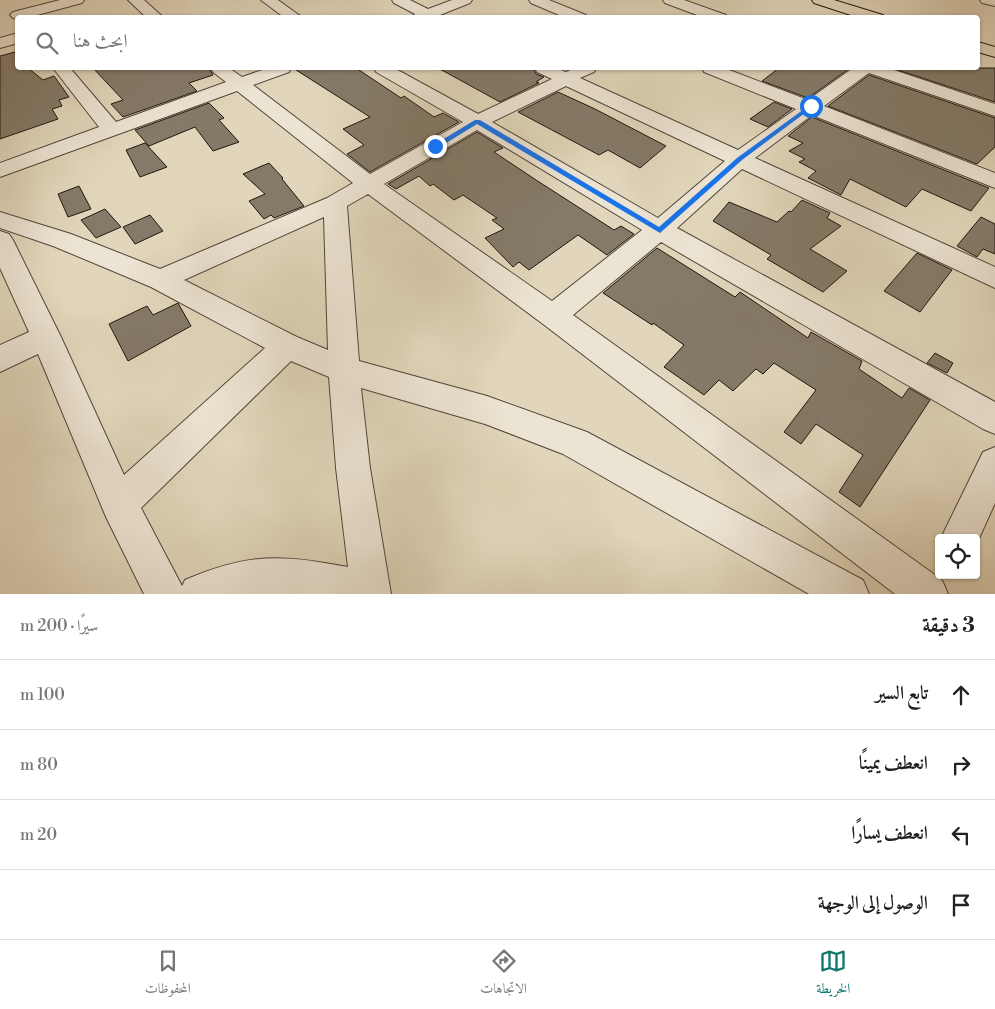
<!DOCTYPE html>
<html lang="ar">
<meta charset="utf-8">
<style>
body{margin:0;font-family:"Libre Bodoni",Amiri,serif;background:#f2f2f2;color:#222;direction:rtl}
.controls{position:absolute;right:15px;bottom:15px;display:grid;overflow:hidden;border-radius:5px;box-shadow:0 1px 4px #0004}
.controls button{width:45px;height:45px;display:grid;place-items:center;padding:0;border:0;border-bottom:1px solid #e0e0e0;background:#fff;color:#222;font:25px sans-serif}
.stop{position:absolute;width:15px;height:15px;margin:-11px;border:4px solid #1a73e8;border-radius:50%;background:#fff}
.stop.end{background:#1a73e8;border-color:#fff;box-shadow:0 1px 5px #0008}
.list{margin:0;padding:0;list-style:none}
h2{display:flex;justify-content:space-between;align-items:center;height:65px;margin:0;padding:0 20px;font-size:21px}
h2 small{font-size:16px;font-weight:400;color:#767676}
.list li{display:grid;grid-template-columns:32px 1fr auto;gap:15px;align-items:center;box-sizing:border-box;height:70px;padding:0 20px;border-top:1px solid #e0e0e0}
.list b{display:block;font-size:19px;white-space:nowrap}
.list em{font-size:16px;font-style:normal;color:#767676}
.icon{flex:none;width:28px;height:28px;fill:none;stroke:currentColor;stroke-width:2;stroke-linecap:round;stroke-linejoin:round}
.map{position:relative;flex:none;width:995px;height:594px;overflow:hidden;direction:ltr}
.search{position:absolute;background:#fff;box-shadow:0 1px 4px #0004;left:15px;right:15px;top:15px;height:55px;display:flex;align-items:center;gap:12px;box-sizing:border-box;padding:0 18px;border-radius:5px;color:#767676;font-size:19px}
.sheet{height:345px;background:#fff}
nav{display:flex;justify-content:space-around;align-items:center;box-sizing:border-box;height:70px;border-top:1px solid #e0e0e0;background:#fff;font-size:14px;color:#767676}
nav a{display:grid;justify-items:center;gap:2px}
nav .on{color:#0f766e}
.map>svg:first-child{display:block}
.building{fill:#847a68;stroke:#20160f}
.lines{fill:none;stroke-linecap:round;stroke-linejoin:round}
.minor-casing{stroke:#50463a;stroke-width:2}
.major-casing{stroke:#20160f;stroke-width:2}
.minor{fill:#ece4d3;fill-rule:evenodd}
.major{fill:#e1d6bb;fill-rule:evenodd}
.route{fill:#1a73e8}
</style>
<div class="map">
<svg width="995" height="594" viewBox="0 0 995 594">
<rect width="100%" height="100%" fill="#e1d6bb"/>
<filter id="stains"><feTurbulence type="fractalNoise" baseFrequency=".004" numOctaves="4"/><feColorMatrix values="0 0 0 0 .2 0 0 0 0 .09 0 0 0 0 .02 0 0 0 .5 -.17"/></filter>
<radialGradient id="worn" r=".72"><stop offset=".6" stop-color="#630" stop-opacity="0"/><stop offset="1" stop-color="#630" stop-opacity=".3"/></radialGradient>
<path class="building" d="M15,52l3,4v12h10l15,12 11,-4 15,21 -10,3 3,6 -10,3 6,10 -58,20v-83z
M93,68h116l4,7 -24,8 8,8 -74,26 -12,-13 12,-4z
M293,68h63l45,30 3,-2 30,21 9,-4 16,9 -89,50 -23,-18 17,-9 -21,-16 27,-12z
M438,68h95l3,6 8,3 -8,5 3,1 -39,19z
M779,68h71l-42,30 -46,-17z
M892,68h103v34z
M869,75l126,43v29l-18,17 -149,-58z
M558,92l37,17 71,37 -26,22 -32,-18 -9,5 -81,-43z
M774,102l18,7 -24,18 -18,-8z
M209,103l15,15 -5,2 20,22 -26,9 -18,-24 -46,19 -14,-16z
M812,117l177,71 -18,23 -49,-22 -16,18 -56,-28 -9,16 -33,-17 8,-7 -17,-9 6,-3 -16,-8 14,-8 -15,-7z
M477,132l26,16 -9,4 42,28 78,50 7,-4 13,8 -27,21 -29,-20 -49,35 -10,-8 -6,5 -28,-29 19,-9 -12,-9 5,-2 -34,-23 -9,5 -21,-16 -3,2 -11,-10 -23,13 -8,-5z
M145,143l22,24 -27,10 -14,-27z
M269,163l14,15 -1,1 22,27 -30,12 -3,-3 -7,4 -15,-18 16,-7 -22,-20z
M79,186l12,23 -23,8 -10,-23z
M802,200l28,13 -3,5 14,8 -31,23 37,22 -24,21 -56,-33 4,-4 -58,-34 16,-19 48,20 12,-11 2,1z
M105,209l16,18 -25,11 -15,-18z
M150,215l13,16 -28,13 -12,-17z
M981,217l14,7v30l-12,-5 -6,8 -20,-11z
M657,248l78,49 5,-5 68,46 3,-6 51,29 -3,8 43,29 7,-10 21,12 -70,107 -21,-15 24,-37 -47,-31 -15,20 -17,-12 32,-42 -42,-27 -11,11 -7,-5 -23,22 -14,-11 -15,15 -40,-28 20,-22 -31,-22 -1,2 -49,-32z
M917,253l35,17 -32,42 -36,-21z
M178,303l13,23 -63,35 -19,-37 38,-18 6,9z
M935,353l18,10 -6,10 -20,-10z"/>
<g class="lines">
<defs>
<path id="minor" d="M60,0h24l-2,3 -56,15h-8v1l-5,-1 -3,-3 3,-3z
M128,0h16l20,18h-17z
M261,0h17l25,18h-18z
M392,0h18l18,9 24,-9h20l-2,3 -30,12 2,3h-31l4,-4 -21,-11z
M529,0h20l37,15 2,3h-22l-35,-15z
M663,0h21l42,15 2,3h-23l-40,-15z
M980,0h15v6l-13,-3z
M18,33v10l-18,5v-10z
M53,68h17l46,54 110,-40 -13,-10 -2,-4h18l13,9 26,-9h23l-2,4 -36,13 117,89 93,-52 -87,-50 -2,-4h20l84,46 74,-35 -15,-7 -2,-4h21l10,4 9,-4h21l-2,4 -14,6 158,72 58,-41 -92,-37 -2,-4h22l84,32 45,-32h35l107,36v12l-126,-43 -45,33 171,67v15l-183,-73 -57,43 240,109v21l-253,-119 -65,59 318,174v32l-12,-5 -322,-187 -88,73 369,265 6,14h-53l-352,-270 -175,-130 -21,12 12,155 128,35 100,36 276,148 6,14h-60l-246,-140 -78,-30 -124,-36 9,80 21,126h-247l-38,-77 -68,-163 -38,18v-27l29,-13 -29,-64v-37l9,3 4,6 48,97 63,138 141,-127 -114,-61 -98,-41 -53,-18v-16l71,22 89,35 167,-71 26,-15 -116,-92 -237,86v-14l99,-36zM566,86l159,75 -67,57 -166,-96zM477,130l165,100 -90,71 -168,-117zM324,217l4,133 -31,-13 -113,-57zM291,361l38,16 7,91 12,99c-67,-13 -100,-14 -163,13l-3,6 -41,-78z
M995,447v56l-19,42v-7h-35l42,-86z"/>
<path id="major" d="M812,0h22l49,15 2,3h-25l-46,-15z
M978,42l17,5v10l-17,-5z"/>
</defs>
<use href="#minor" class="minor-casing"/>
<use href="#major" class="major-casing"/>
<use href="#minor" class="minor"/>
<use href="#major" class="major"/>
</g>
<path class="route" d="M811,104l2,3 -71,53 -82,73 -183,-109 -39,24 -6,-2 43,-26h5l179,107 78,-69z"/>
<rect width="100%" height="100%" filter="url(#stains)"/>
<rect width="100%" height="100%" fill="url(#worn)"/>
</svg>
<div class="controls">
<button><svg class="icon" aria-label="locate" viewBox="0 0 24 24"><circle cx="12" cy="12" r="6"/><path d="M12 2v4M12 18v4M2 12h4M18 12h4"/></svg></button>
</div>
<div class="stop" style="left:811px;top:106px"></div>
<div class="stop end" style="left:435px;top:146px"></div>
<div class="search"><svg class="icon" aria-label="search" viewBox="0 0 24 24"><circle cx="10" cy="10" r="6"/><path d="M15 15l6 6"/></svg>ابحث هنا</div>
</div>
<section class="sheet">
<h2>3 دقيقة<small>سيرًا · 200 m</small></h2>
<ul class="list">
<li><svg class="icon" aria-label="ahead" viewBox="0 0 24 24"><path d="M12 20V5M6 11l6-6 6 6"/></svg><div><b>تابع السير</b></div><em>100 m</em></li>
<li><svg class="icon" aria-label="right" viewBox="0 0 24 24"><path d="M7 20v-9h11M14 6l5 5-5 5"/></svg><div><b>انعطف يمينًا</b></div><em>80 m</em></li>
<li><svg class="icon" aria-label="left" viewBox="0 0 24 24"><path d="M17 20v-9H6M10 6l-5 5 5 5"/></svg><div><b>انعطف يسارًا</b></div><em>20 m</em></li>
<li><svg class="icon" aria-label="arrive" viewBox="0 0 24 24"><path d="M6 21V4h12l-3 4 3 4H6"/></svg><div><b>الوصول إلى الوجهة</b></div></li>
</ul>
</section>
<nav>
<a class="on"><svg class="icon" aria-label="map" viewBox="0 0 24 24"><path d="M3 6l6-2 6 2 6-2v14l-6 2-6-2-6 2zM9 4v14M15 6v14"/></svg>الخريطة</a>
<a><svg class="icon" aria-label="directions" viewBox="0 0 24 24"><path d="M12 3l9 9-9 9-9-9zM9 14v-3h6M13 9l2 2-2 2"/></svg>الاتجاهات</a>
<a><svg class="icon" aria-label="saved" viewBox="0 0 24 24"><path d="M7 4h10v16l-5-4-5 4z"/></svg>المحفوظات</a>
</nav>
